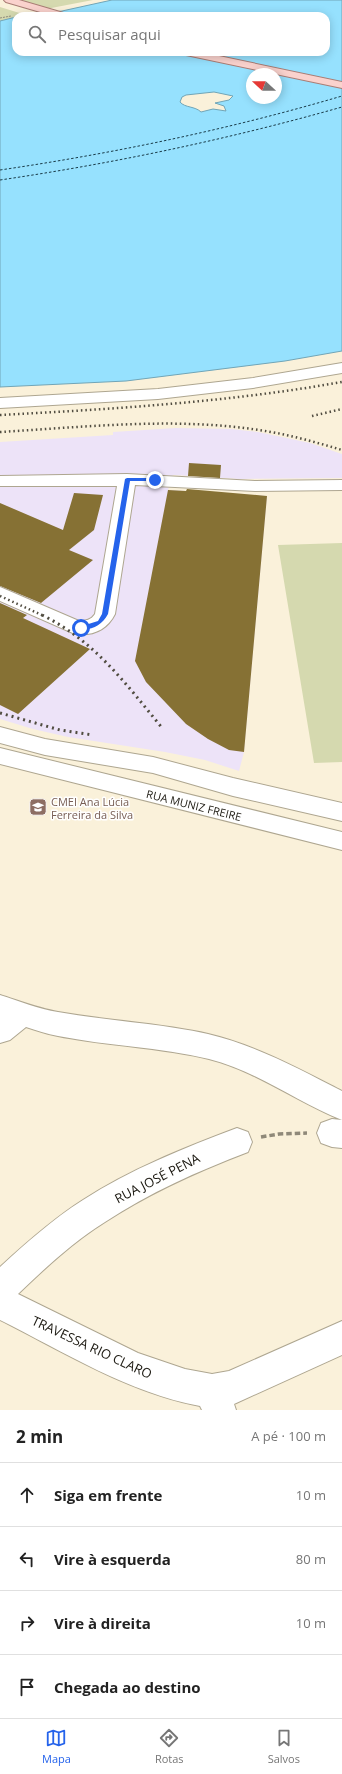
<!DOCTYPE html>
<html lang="pt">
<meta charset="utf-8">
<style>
body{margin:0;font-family:"Open Sans",sans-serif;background:#f2f2f2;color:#222}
.compass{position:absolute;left:246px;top:68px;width:36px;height:36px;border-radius:50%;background:#fff;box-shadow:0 2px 10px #0003;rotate:291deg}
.stop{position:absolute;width:12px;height:12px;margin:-9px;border:3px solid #2563eb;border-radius:50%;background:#fff}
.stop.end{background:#2563eb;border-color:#fff;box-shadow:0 1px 4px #0008}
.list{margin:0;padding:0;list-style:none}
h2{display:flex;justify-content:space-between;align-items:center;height:52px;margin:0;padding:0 16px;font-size:17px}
h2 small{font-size:13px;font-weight:400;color:#767676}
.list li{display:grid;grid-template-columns:26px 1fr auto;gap:12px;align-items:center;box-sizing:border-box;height:64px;padding:0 16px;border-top:1px solid #e0e0e0}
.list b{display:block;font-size:15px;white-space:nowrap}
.list em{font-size:13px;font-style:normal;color:#767676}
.icon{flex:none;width:22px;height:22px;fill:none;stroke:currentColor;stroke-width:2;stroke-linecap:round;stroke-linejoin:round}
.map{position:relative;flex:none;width:342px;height:1410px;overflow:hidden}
.search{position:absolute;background:#fff;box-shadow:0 2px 10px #0003;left:12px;right:12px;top:12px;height:44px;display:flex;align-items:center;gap:10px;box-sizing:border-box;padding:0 14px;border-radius:12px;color:#767676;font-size:15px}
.sheet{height:308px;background:#fff}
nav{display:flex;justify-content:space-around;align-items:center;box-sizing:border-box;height:56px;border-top:1px solid #e0e0e0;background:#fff;font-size:11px;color:#767676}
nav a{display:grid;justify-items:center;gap:2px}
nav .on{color:#2563eb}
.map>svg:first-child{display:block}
.industrial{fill:#ede3f8}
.green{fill:#d5d9af}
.water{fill:#96e1fe;stroke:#71a5b7;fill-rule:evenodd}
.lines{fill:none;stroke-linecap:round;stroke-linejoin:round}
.ferry{stroke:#193b48;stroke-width:1;stroke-dasharray:2.5 2;stroke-linecap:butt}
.building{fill:#867134}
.minor-casing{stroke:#aea690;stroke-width:2}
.major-casing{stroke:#a97d75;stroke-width:2}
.path-far1{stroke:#8f8979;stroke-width:1;stroke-dasharray:2 1;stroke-linecap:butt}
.path{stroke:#8f8979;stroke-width:3.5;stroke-dasharray:5.5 3;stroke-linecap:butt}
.minor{fill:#fff;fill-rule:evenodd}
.major{fill:#fad2cd;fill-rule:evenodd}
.rail-far1{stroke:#504c40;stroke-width:2.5;stroke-dasharray:1.5 3;stroke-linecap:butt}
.rail{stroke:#504c40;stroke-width:3;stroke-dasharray:2 4;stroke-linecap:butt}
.route{fill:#2563eb}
.labels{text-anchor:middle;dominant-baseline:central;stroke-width:3;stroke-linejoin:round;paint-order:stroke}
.education-label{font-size:11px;fill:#785e54;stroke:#fff;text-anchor:start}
.street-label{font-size:11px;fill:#1b1810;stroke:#fff}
.near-street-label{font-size:13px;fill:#1b1810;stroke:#fff}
</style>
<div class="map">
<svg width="342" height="1410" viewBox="0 0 342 1410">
<rect width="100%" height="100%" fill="#faf1da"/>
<path class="industrial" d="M176,428l55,1 27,3 52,11 32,11v24l-102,1 -67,-4 -5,15 99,6 -23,256 -5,19 -34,-11 -40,-8 -97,-15 -35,-8 -33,-10v-277l113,-7v-3z"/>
<path class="green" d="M13,0h80l-47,9z
M0,7l26,8 -10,1v1l-16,4z
M342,543v219l-28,1 -36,-218z"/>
<path class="water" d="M112,0h230v351l-57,10 -159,20 -126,6v-366l16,-4v35h310v-36h-303l39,-5zM252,74h24v24h-24zM214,92l19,4 -4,4 -14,3 9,3 2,5 -13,-2 -12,3c-6,-6 -16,-4 -21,-10l2,-5 4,-2z"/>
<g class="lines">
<path class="ferry" d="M0,170c116,-17 230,-41 342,-74
M0,180c116,-17 229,-41 342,-73"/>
</g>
<path class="building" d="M189,463l32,2 -1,13 -32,-2z
M187,489l80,7 -23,256 -15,-2 -21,-11 -22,-15 -40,-42 -11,-21 33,-171 18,1z
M74,493l29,2 -9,35 -25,20 24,10 -52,43 -41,-17v-83l63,27z
M0,603l27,12 -4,3 67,31 -72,65 -18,-9z"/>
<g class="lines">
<defs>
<path id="minor" d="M342,363v10l-89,15 -95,11 -158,9v-10l158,-9 95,-11z
M127,474l128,7 87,-1v10l-87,1 -120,-6 -20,129c-8,16 -22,22 -40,20l-75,-33v-14l79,34c7,0 12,-1 16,-7l22,-128h-117v-10z
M0,727l45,12 108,18 80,21 109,25v18l-109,-25 -80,-23 -108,-18 -45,-12z
M0,748l342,84v18l-342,-86z
M0,995c19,6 39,14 58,17 50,9 101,11 150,22 47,11 91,35 134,57v29c-45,-18 -85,-49 -133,-61 -50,-12 -101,-13 -151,-23 -11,-2 -22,-6 -32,-9l-16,13 -10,3z
M332,1119l10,1v28l-10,-1 -11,-4 -4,-10 4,-10z
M237,1128l11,4 4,10 -4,10c-50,19 -99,41 -143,70 -32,20 -60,46 -87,72l120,59 47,16 27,5 17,-3 113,-50v34l-108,49 2,6h-34l-2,-4c-71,-13 -136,-54 -200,-86v-53c26,-24 53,-48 83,-67 48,-31 101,-52 154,-72z"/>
<path id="major" d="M4,0h15l48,14 2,2h-15l-48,-14z
M181,52h19l142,30v6l-156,-33z"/>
</defs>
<use href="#minor" class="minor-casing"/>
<use href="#major" class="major-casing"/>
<path class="path-far1" d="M0,18l11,-2"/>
<path class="path" d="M261,1137l18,-3 28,-1"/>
<use href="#minor" class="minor"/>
<use href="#major" class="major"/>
<path class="rail-far1" d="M0,415c115,-6 229,-13 342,-33
M312,416l30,-7
M0,432c85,-5 174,-15 259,-2 28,4 56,12 83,20
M0,596l44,20"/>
<path class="rail" d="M42,615c53,26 84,69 121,114
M0,713l60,17 33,5"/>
</g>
<path class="route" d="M127,478h28l3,2 -3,1h-25l-22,133c-6,11 -16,17 -29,15v-2l19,-6 4,-7 23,-135z"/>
<defs>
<symbol id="school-square" viewBox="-11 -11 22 22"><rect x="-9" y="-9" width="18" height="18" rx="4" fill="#8d6e63" stroke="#fff"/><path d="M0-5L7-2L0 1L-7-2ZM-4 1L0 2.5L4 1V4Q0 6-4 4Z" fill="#fff"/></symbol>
</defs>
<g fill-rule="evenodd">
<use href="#school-square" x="28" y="797" width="20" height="20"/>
</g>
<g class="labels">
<g class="education-label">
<text x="51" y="801">CMEI Ana Lúcia<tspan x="51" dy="13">Ferreira da Silva</tspan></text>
</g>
<g class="street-label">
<text transform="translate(194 805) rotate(14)">RUA MUNIZ FREIRE</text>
</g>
<g class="near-street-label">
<text transform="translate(157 1178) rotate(-27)">RUA JOSÉ PENA</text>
<text transform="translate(92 1347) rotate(25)">TRAVESSA RIO CLARO</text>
</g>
</g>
</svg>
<svg class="compass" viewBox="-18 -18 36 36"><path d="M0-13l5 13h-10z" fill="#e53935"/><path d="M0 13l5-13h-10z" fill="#767676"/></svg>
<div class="stop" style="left:81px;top:628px"></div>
<div class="stop end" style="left:155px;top:480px"></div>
<div class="search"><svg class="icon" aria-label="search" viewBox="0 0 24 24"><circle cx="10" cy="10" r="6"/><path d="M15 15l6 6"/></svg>Pesquisar aqui</div>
</div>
<section class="sheet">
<h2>2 min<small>A pé · 100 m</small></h2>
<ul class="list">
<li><svg class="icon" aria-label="ahead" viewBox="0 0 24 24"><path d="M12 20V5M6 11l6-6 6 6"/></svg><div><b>Siga em frente</b></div><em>10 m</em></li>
<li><svg class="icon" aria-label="left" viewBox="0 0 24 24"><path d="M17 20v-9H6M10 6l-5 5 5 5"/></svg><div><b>Vire à esquerda</b></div><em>80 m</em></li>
<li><svg class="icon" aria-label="right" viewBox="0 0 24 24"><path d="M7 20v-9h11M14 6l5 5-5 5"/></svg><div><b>Vire à direita</b></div><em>10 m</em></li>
<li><svg class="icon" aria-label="arrive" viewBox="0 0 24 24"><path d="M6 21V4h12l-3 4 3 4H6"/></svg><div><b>Chegada ao destino</b></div></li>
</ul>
</section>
<nav>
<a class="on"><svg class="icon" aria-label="map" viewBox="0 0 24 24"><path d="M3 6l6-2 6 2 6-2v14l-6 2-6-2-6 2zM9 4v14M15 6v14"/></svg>Mapa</a>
<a><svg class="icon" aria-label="directions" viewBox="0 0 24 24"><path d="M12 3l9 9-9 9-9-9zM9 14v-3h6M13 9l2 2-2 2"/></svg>Rotas</a>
<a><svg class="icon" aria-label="saved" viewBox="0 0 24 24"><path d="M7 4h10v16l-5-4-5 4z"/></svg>Salvos</a>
</nav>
